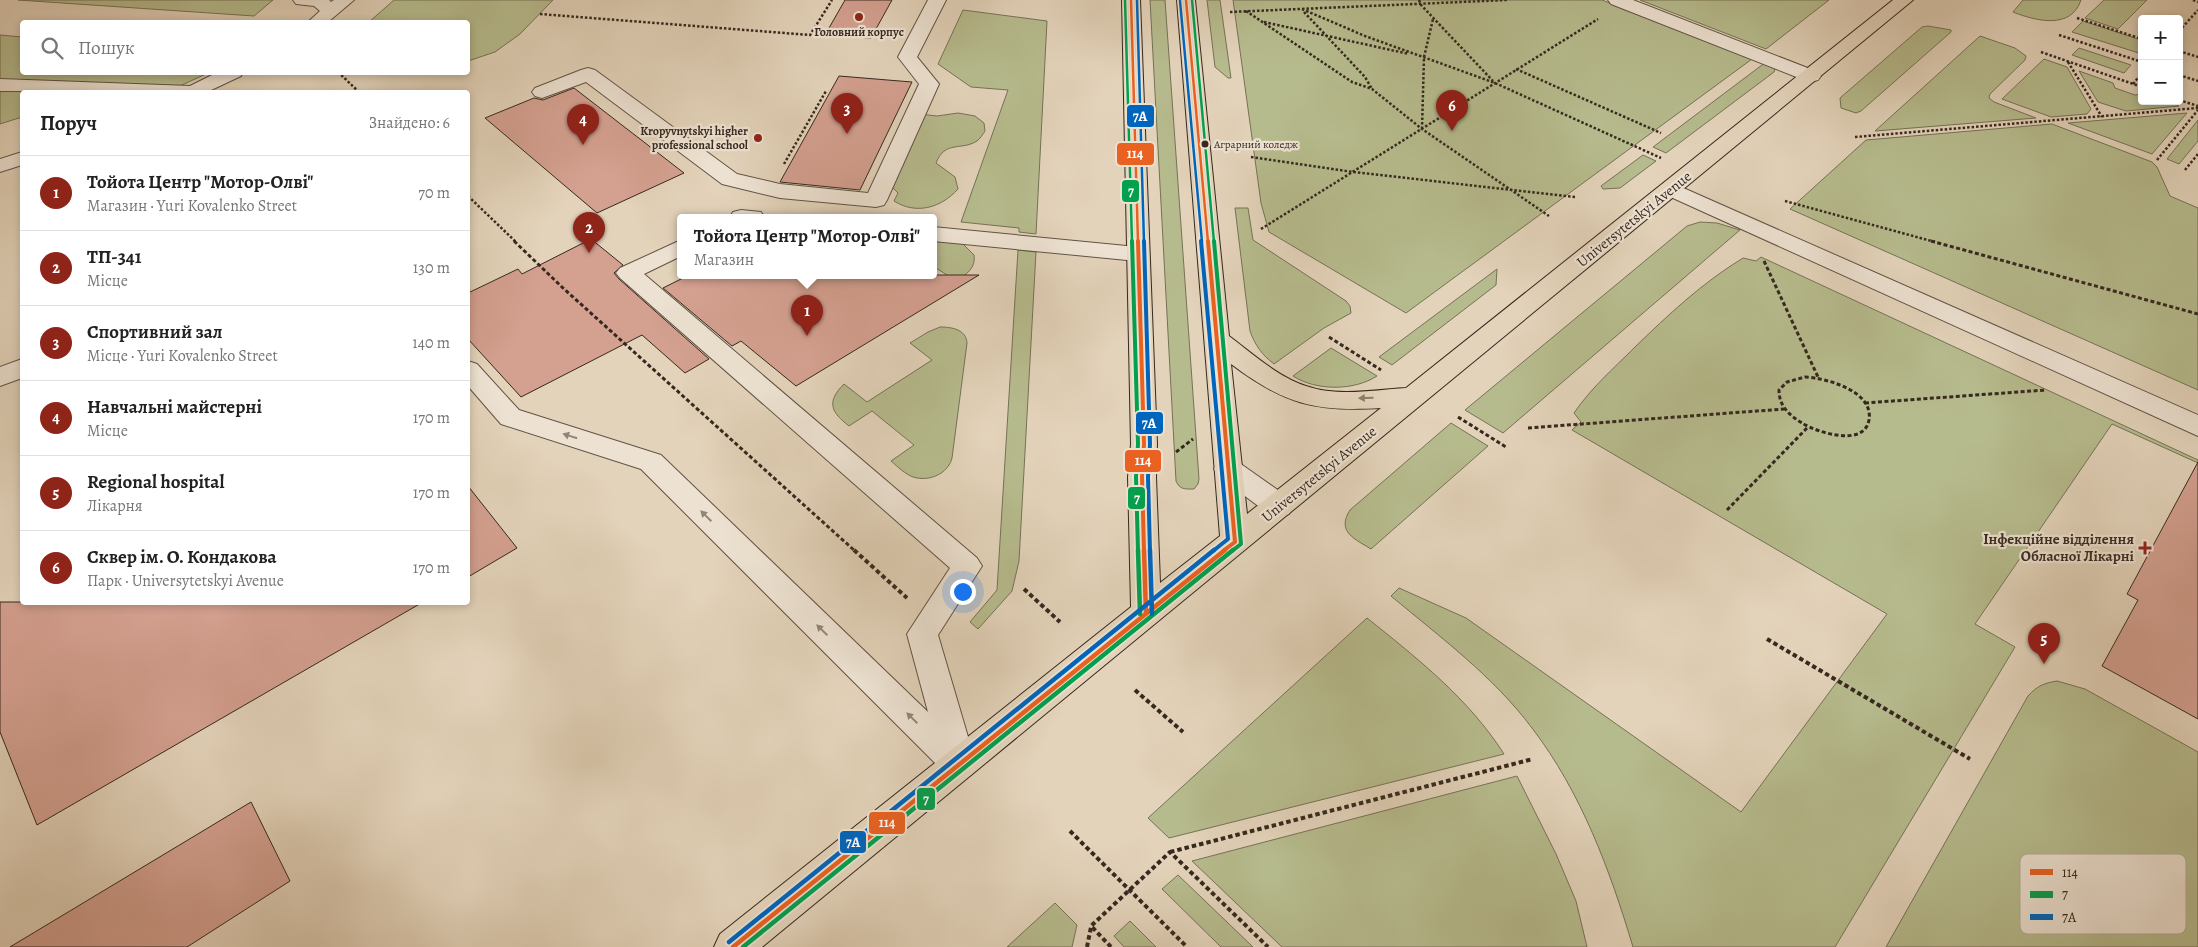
<!DOCTYPE html>
<html lang="uk">
<meta charset="utf-8">
<style>
body{margin:0;font-family:Alegreya,serif;background:#f2f2f2;color:#222}
.controls{position:absolute;right:15px;top:15px;display:grid;overflow:hidden;border-radius:5px;box-shadow:0 2px 8px #0003}
.controls button{width:45px;height:45px;display:grid;place-items:center;padding:0;border:0;border-bottom:1px solid #e0e0e0;background:#fff;color:#222;font:25px sans-serif}
.you{position:absolute;left:962px;top:591px;width:18px;height:18px;margin:-12px;border:4px solid #fff;border-radius:50%;background:#1a73e8;box-shadow:0 0 0 8px #1a73e833}
.badge{display:grid;place-items:center;width:32px;height:32px;border-radius:50%;background:#8f2418;color:#fff;font-size:16px;font-weight:700}
.pin{position:absolute;translate:-50% -41px;filter:drop-shadow(0 1px 2px #0008)}
.pin::after{content:'';position:absolute;top:26px;width:18px;height:15px;background:inherit;clip-path:polygon(0 0,100% 0,50% 100%)}
.popup{position:absolute;left:677px;top:214px;width:260px;height:65px;box-sizing:border-box;display:grid;place-content:center;border-radius:5px;background:#fff;filter:drop-shadow(0 1px 4px #0005);font-size:16px;white-space:nowrap;color:#767676}
.popup b{font-size:19px;color:#222}
.popup::after{content:'';position:absolute;left:50%;top:100%;margin-left:-10px;border:10px solid transparent;border-top-color:#fff}
.list{margin:0;padding:0;list-style:none}
h2{display:flex;justify-content:space-between;align-items:center;height:65px;margin:0;padding:0 20px;font-size:21px}
h2 small{font-size:16px;font-weight:400;color:#767676}
.list li{display:grid;grid-template-columns:32px 1fr auto;gap:15px;align-items:center;box-sizing:border-box;height:75px;padding:0 20px;border-top:1px solid #e0e0e0}
.list b{display:block;font-size:19px;white-space:nowrap}
.list p{margin:0;font-size:16px;white-space:nowrap;color:#767676}
.list em{font-size:16px;font-style:normal;color:#767676}
.icon{flex:none;width:28px;height:28px;fill:none;stroke:currentColor;stroke-width:2;stroke-linecap:round;stroke-linejoin:round}
.map{position:relative;flex:none;width:2198px;height:947px;overflow:hidden}
.search{position:absolute;background:#fff;box-shadow:0 2px 8px #0003;left:20px;top:20px;width:450px;height:55px;display:flex;align-items:center;gap:12px;box-sizing:border-box;padding:0 18px;border-radius:5px;color:#767676;font-size:19px}
.panel{position:absolute;background:#fff;box-shadow:0 2px 8px #0003;left:20px;top:90px;width:450px;height:515px;border-radius:5px}
.map>svg:first-child{display:block}
.green{fill:#b6bb8d;stroke:#767256}
.building{fill:#d4a090;stroke:#36281f}
.lines{fill:none;stroke-linecap:round;stroke-linejoin:round}
.minor-casing{stroke:#615346;stroke-width:2}
.major-casing{stroke:#36281f;stroke-width:2}
.path-far2{stroke:#36281f;stroke-width:2.5;stroke-dasharray:2.5 2;stroke-linecap:butt}
.path-far1{stroke:#36281f;stroke-width:3;stroke-dasharray:4 2.5;stroke-linecap:butt}
.path{stroke:#36281f;stroke-width:4;stroke-dasharray:4.5 3;stroke-linecap:butt}
.minor{fill:#ede2d2;fill-rule:evenodd}
.major{fill:#e3d3ba;fill-rule:evenodd}
.bus-1-far2-casing{stroke:#ede2d2;stroke-width:5}
.bus-1-far1-casing{stroke:#ede2d2;stroke-width:8}
.bus-1-casing{stroke:#ede2d2;stroke-width:8}
.bus-2-far2-casing{stroke:#ede2d2;stroke-width:5}
.bus-2-far1-casing{stroke:#ede2d2;stroke-width:8}
.bus-2-casing{stroke:#ede2d2;stroke-width:8}
.bus-3-far2-casing{stroke:#ede2d2;stroke-width:5}
.bus-3-far1-casing{stroke:#ede2d2;stroke-width:8}
.bus-3-casing{stroke:#ede2d2;stroke-width:8}
.bus-1-far2{stroke:#e96222;stroke-width:2.5}
.bus-1-far1{stroke:#e96222;stroke-width:4}
.bus-1{stroke:#e96222;stroke-width:4.5}
.bus-2-far2{stroke:#03a04e;stroke-width:2.5}
.bus-2-far1{stroke:#03a04e;stroke-width:4}
.bus-2{stroke:#03a04e;stroke-width:4.5}
.bus-3-far2{stroke:#0065bd;stroke-width:2.5}
.bus-3-far1{stroke:#0065bd;stroke-width:4}
.bus-3{stroke:#0065bd;stroke-width:4.5}
.oneway{fill:#8c7e6c}
.oneway2{fill:#928578}
.poi-dot{fill:#8f2418;stroke:#ede2d2;stroke-width:2}
.bus-dot{fill:#36281f;stroke:#ede2d2;stroke-width:2}
.labels{text-anchor:middle;dominant-baseline:central;stroke-width:4.5;stroke-linejoin:round;paint-order:stroke}
.far-bus-label{font-size:11px;fill:#36281f;stroke:#ede2d2;text-anchor:start}
.far-poi-label{font-size:12px;font-weight:bold;fill:#36281f;stroke:#ede2d2}
.street-label{font-size:15px;fill:#36281f;stroke:#ede2d2}
.poi-label{font-size:15px;font-weight:bold;fill:#36281f;stroke:#ede2d2;text-anchor:end}
.key{fill:#ede2d2;stroke:#b6aa9c;stroke-width:1}
.key-label{font-size:14px;fill:#36281f}
.line-badge{stroke:#ede2d2;stroke-width:2}
.badge-label{font-size:14px;text-anchor:middle;font-weight:bold;fill:#fff}
</style>
<div class="map">
<svg width="2198" height="947" viewBox="0 0 2198 947">
<rect width="100%" height="100%" fill="#e3d3ba"/>
<filter id="stains"><feTurbulence type="fractalNoise" baseFrequency=".004" numOctaves="4"/><feColorMatrix values="0 0 0 0 .2 0 0 0 0 .09 0 0 0 0 .02 0 0 0 .5 -.17"/></filter>
<radialGradient id="worn" r=".72"><stop offset=".6" stop-color="#630" stop-opacity="0"/><stop offset="1" stop-color="#630" stop-opacity=".3"/></radialGradient>
<path class="green" d="M18,0h255l-19,16z
M394,0h159l-33,34 -25,18 -27,9v-39h-99z
M1150,0h15l34,479 -1,5 -4,5c-9,0 -14,1 -18,-8z
M1207,0h13l11,78h-3l-13,-11z
M1233,0h369l150,59 -346,254 -137,-81 -8,-29z
M1640,0h189l-63,49z
M2023,0h58c-10,30 -45,21 -68,12z
M2104,0h43l-29,29 -33,-11z
M963,10l84,11 -11,213 -17,-2v-4l-58,-6 47,-132 -37,-3 -33,-23z
M2083,21l55,18 4,7v8l-70,-22z
M1928,26l23,4v2l-90,79 -5,2 -15,-5 -1,-10 82,-71z
M0,35l22,2v35l186,1 -41,19h-145v25l-22,7z
M1980,36l35,12 11,8 -1,4 -35,34 -1,4 5,4 42,16 -161,13z
M2079,48l52,17 -7,8 -52,-18z
M2044,59l23,8 24,42 -4,5 -36,3 -49,-18z
M1766,62l9,7 -1,3 -108,81 -13,-6z
M2079,71l34,12 2,5 20,7 7,-1v7h23l14,5 -53,5 -28,-9z
M958,113l17,3 9,7 1,8c-2,3 -5,8 -8,10 -16,10 -32,-1 -41,22l19,14 3,12c-17,19 -42,26 -64,12l4,-8 -9,-9 31,-70 17,2z
M2187,113l-35,41 -84,-31z
M2198,120v21l-19,23 -12,-5z
M2052,124l100,38 5,5 13,29 28,12v182l-408,-181 76,-69z
M1643,155l13,6 -36,27 -17,1 -2,-3z
M1235,208h13l5,32 93,61 4,5 1,7 -27,15 -50,36c-12,-9 -19,-19 -24,-33z
M1700,222l17,1 23,7 -237,203 -38,-23 222,-184z
M942,240l21,4 11,11c2,13 -7,19 -18,26l-23,-15v-24z
M1018,250l18,2 -17,309 -7,30 -34,38 -8,-7 27,-32z
M1761,257l437,203v3l-86,-39 -137,200 40,23 -180,300h-202c-23,-77 -52,-155 -101,-219 -39,-52 -92,-91 -141,-132l8,-8 67,30 275,194 146,-198 -315,-184 9,-8 -7,-9c17,-25 39,-44 60,-65 34,-33 68,-65 109,-90l13,3z
M1497,269l-1,16 -104,80 -13,-8z
M940,327c11,0 26,2 27,16l-15,115c-4,16 -23,24 -39,19 -8,-3 -15,-10 -22,-16l23,-16 -42,-34 -23,15c-18,-14 -23,-24 -5,-42l23,18 65,-42 -22,-17 18,-11z
M1331,348l46,28c-23,15 -61,15 -84,0z
M1451,423l37,23 -117,103c-16,-10 -35,-17 -21,-39z
M1367,618c50,40 102,81 137,136l-335,84 -21,-20z
M2057,681l28,8 113,63v195h-312l142,-251c9,-10 16,-13 29,-15z
M1517,776l39,78 20,47 11,46h-305l-90,-86z
M1178,875l75,72h-32l-59,-58z
M1055,903l22,22 -5,22h-65z
M1130,921l26,26h-32l-10,-11z"/>
<path class="building" d="M845,0h47l-21,38 -46,-3z
M839,76l73,6 -52,108 -80,-8z
M574,88l110,85 -87,40 -112,-95 49,-20 9,2z
M591,239l32,26 -9,8 5,6 90,80 -24,14 -43,-38 -121,62 -53,-58v-46l50,-24 4,5z
M689,275h290l-183,111 -55,-45 -9,5 -69,-58z
M2198,462v257l-96,-53 36,-66 -11,-6z
M468,486l49,62 -49,29z
M0,602h423l-386,223 -37,-93z
M251,802l39,79 -103,66h-177z"/>
<g class="lines">
<defs>
<path id="minor" d="M293,0h36l2,2 3,-2h20l-26,22h-20l12,-11 -6,-5 -18,-2z
M928,0h18l-29,57 22,27 -52,116 -3,5 -8,2 -96,-9 -58,-14 -136,-102 -44,16 -7,-2 -3,-4 3,-4 46,-18 7,-2 7,2 142,104 43,10 88,9 51,-109 -21,-27z
M1608,0h25l185,72 3,4 -3,4 -7,2 -7,-2 -193,-76z
M218,72h25l-2,4 -34,16 -207,-1v-12l190,7z
M22,152v13l-22,7v-13z
M1672,183l526,232v21l-534,-242 -3,-5 3,-5z
M741,210l20,2 3,5h-34l3,-5z
M933,227l204,20 8,2 3,5 -3,5 -8,2 -204,-20z
M681,240v16l-37,18 333,284 5,8 -44,69 38,129 -5,11 -12,4 -12,-4 -306,-306 -140,-45 -33,-38v-25l9,3 42,46 142,45 267,257 -21,-78 43,-66 -330,-290 -4,-5 4,-5z
M22,359v19l-22,8v-19z
M1228,459l10,3 51,36 4,8 -4,8 -10,3 -10,-3 -51,-38 -4,-7 4,-7z"/>
<path id="major" d="M1122,0h18l17,444 -1,33 4,106 60,-47 -43,-536h18l34,336c24,18 49,41 77,50 31,11 69,4 100,2l487,-388h20l-1151,947h-48l6,-13 411,-327 -3,-130 3,-33zM1231,364c53,40 84,48 150,44l-134,106z"/>
</defs>
<use href="#minor" class="minor-casing"/>
<use href="#major" class="major-casing"/>
<path class="path-far2" d="M1419,0l2,5 72,76
M2193,0l5,2
M1302,9l63,27 130,47 166,75
M1246,11l106,71 20,7 50,40 127,87
M1230,12l277,-12
M1304,12l61,65 7,12
M540,14l270,21 22,-35
M2077,18l65,21
M1264,22l145,32
M2179,31l19,-21
M2059,35l83,27
M2179,51l19,6
M2041,52l101,35
M2068,62l34,55
M1516,69l145,64
M338,72l21,20
M2179,75l19,6
M2133,84l9,-11
M2179,100l19,6
M1422,129l2,-72 9,-38
M1855,137l343,-29
M1251,157l102,15 222,25
M2157,160l41,-50
M784,164l42,-73
M2185,170l13,-16
M468,196l48,46
M1785,201l150,41
M1261,229l337,-210"/>
<path class="path-far1" d="M514,241l49,47 292,263
M1931,241l267,73
M1764,261l54,116
M1329,337l52,33
M1805,377c21,1 69,14 64,43 -5,28 -53,12 -67,3 -13,-8 -23,-17 -23,-33l8,-8z
M1865,403l181,-13
M1458,417l48,30
M1528,428l256,-19
M1176,452l17,-13
M1727,510l80,-82"/>
<path class="path" d="M854,550l53,48
M1024,589l36,33
M1767,639l203,120
M1135,690l48,42
M1070,831l117,116
M1170,852l363,-93
M1087,947l4,-20
M1111,947l-20,-21 79,-74 98,95"/>
<use href="#minor" class="minor"/>
<use href="#major" class="major"/>
<defs>
<path id="bus-1-far2" d="M1131,0l7,242
M1186,0l22,242"/>
<path id="bus-1-far1" d="M1138,241l6,203 -2,33 2,74
M1208,241l27,301 -12,9"/>
<path id="bus-1" d="M1144,550l2,64
M733,947l492,-397"/>
<path id="bus-2-far2" d="M1125,0l7,242
M1192,0l22,242"/>
<path id="bus-2-far1" d="M1132,241l6,203 -2,33 2,74
M1214,241l27,303 -9,7"/>
<path id="bus-2" d="M1138,550l2,64
M743,947l490,-397"/>
<path id="bus-3-far2" d="M1137,0l7,242
M1180,1l22,241"/>
<path id="bus-3-far1" d="M1144,241l6,203 -2,33 2,74
M1201,241l27,298 -15,12"/>
<path id="bus-3" d="M1150,550l2,64
M729,942l485,-392"/>
</defs>
<use href="#bus-1-far2" class="bus-1-far2-casing"/>
<use href="#bus-1-far1" class="bus-1-far1-casing"/>
<use href="#bus-1" class="bus-1-casing"/>
<use href="#bus-2-far2" class="bus-2-far2-casing"/>
<use href="#bus-2-far1" class="bus-2-far1-casing"/>
<use href="#bus-2" class="bus-2-casing"/>
<use href="#bus-3-far2" class="bus-3-far2-casing"/>
<use href="#bus-3-far1" class="bus-3-far1-casing"/>
<use href="#bus-3" class="bus-3-casing"/>
<use href="#bus-1-far2" class="bus-1-far2"/>
<use href="#bus-1-far1" class="bus-1-far1"/>
<use href="#bus-1" class="bus-1"/>
<use href="#bus-2-far2" class="bus-2-far2"/>
<use href="#bus-2-far1" class="bus-2-far1"/>
<use href="#bus-2" class="bus-2"/>
<use href="#bus-3-far2" class="bus-3-far2"/>
<use href="#bus-3-far1" class="bus-3-far1"/>
<use href="#bus-3" class="bus-3"/>
</g>
<defs><path id="oneway-solid" d="M-6-.8H1V-3.2L6.5 0L1 3.2V.8H-6Z" transform="scale(1.25)"/></defs>
<use class="oneway" href="#oneway-solid" transform="translate(1366 398) rotate(178)"/>
<g class="oneway2">
<use href="#oneway-solid" transform="translate(570 436) rotate(-162)"/>
<use href="#oneway-solid" transform="translate(706 516) rotate(-136)"/>
<use href="#oneway-solid" transform="translate(822 630) rotate(-136)"/>
<use href="#oneway-solid" transform="translate(912 718) rotate(-135)"/>
</g>
<g class="poi-dot">
<circle cx="859" cy="17" r="5"/>
<circle cx="758" cy="138" r="5"/>
<path d="M2142.5 540.5h5v5h5v5h-5v5h-5v-5h-5v-5h5z"/>
</g>
<circle class="bus-dot" cx="1205" cy="144" r="4.5"/>
<g class="labels">
<g class="far-bus-label">
<text x="1214" y="144">Аграрний коледж</text>
</g>
<g class="far-poi-label">
<text x="859" y="32">Головний корпус</text>
<text x="748" y="131" text-anchor="end">Kropyvnytskyi higher<tspan x="748" dy="14">professional school</tspan></text>
</g>
<g class="street-label">
<text transform="translate(1634 219) rotate(-39)">Universytetskyi Avenue</text>
<text transform="translate(1319 474) rotate(-39)">Universytetskyi Avenue</text>
</g>
<g class="poi-label">
<text x="2134" y="539">Інфекційне відділення<tspan x="2134" dy="17">Обласної Лікарні</tspan></text>
</g>
</g>
<rect x="2020" y="854" width="166" height="80" rx="8" class="key"/>
<rect x="2030" y="869" width="23" height="6" fill="#e96222"/>
<rect x="2030" y="891" width="23" height="7" fill="#03a04e"/>
<rect x="2030" y="914" width="23" height="6" fill="#0065bd"/>
<g class="key-label">
<text x="2062" y="877">114</text>
<text x="2062" y="899">7</text>
<text x="2062" y="922">7А</text>
</g>
<g class="line-badge">
<rect x="1126" y="104" width="29" height="24" rx="5" fill="#0065bd"/>
<rect x="1116" y="142" width="39" height="24" rx="5" fill="#e96222"/>
<rect x="1121" y="179" width="19" height="24" rx="5" fill="#03a04e"/>
<rect x="1135" y="411" width="29" height="24" rx="5" fill="#0065bd"/>
<rect x="1124" y="449" width="38" height="24" rx="5" fill="#e96222"/>
<rect x="1127" y="486" width="19" height="24" rx="5" fill="#03a04e"/>
<rect x="916" y="787" width="20" height="24" rx="5" fill="#03a04e"/>
<rect x="868" y="811" width="38" height="24" rx="5" fill="#e96222"/>
<rect x="839" y="830" width="28" height="24" rx="5" fill="#0065bd"/>
</g>
<g class="badge-label">
<text x="1140" y="121">7А</text>
<text x="1135" y="158">114</text>
<text x="1131" y="196">7</text>
<text x="1149" y="428">7А</text>
<text x="1143" y="465">114</text>
<text x="1137" y="503">7</text>
<text x="926" y="804">7</text>
<text x="887" y="827">114</text>
<text x="853" y="847">7А</text>
</g>
<rect width="100%" height="100%" filter="url(#stains)"/>
<rect width="100%" height="100%" fill="url(#worn)"/>
</svg>
<div class="controls">
<button>+</button>
<button>−</button>
</div>
<div class="you"></div>
<div class="pin badge" style="left:807px;top:336px">1</div>
<div class="popup"><b>Тойота Центр &quot;Мотор-Олві&quot;</b>Магазин</div>
<div class="pin badge" style="left:589px;top:253px">2</div>
<div class="pin badge" style="left:847px;top:134px">3</div>
<div class="pin badge" style="left:583px;top:145px">4</div>
<div class="pin badge" style="left:2044px;top:664px">5</div>
<div class="pin badge" style="left:1452px;top:131px">6</div>
<div class="search"><svg class="icon" aria-label="search" viewBox="0 0 24 24"><circle cx="10" cy="10" r="6"/><path d="M15 15l6 6"/></svg>Пошук</div>
<section class="panel">
<h2>Поруч<small>Знайдено: 6</small></h2>
<ul class="list">
<li><span class="badge">1</span><div><b>Тойота Центр &quot;Мотор-Олві&quot;</b><p>Магазин · Yuri Kovalenko Street</p></div><em>70 m</em></li>
<li><span class="badge">2</span><div><b>ТП-341</b><p>Місце</p></div><em>130 m</em></li>
<li><span class="badge">3</span><div><b>Спортивний зал</b><p>Місце · Yuri Kovalenko Street</p></div><em>140 m</em></li>
<li><span class="badge">4</span><div><b>Навчальні майстерні</b><p>Місце</p></div><em>170 m</em></li>
<li><span class="badge">5</span><div><b>Regional hospital</b><p>Лікарня</p></div><em>170 m</em></li>
<li><span class="badge">6</span><div><b>Сквер ім. О. Кондакова</b><p>Парк · Universytetskyi Avenue</p></div><em>170 m</em></li>
</ul>
</section>
</div>
